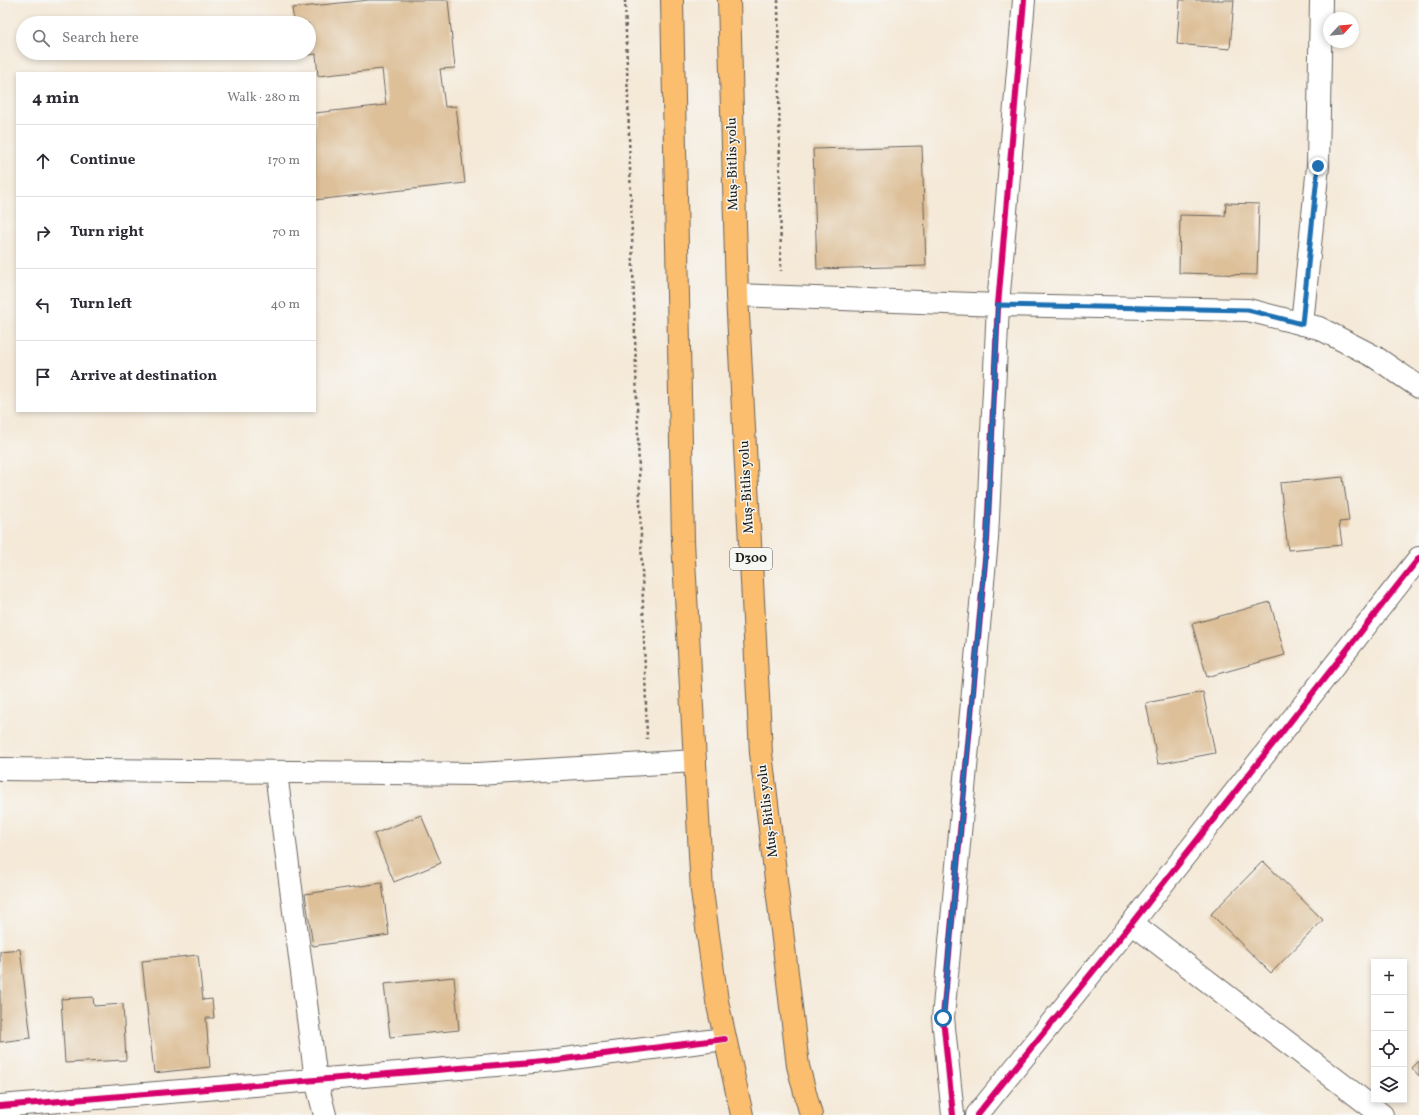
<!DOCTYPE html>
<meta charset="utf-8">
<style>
body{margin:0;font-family:Vollkorn,serif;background:#f7f7f7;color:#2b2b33}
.controls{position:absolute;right:12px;bottom:12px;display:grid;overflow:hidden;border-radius:0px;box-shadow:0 2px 6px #0003}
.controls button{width:36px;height:36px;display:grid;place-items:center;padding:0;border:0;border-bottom:1px solid #e1e1e2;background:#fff;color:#2b2b33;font:20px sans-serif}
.compass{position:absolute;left:1323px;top:12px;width:36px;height:36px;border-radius:50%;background:#fff;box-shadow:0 2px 6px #0003;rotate:64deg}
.stop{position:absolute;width:12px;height:12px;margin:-9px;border:3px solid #1f6fb2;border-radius:50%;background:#fff}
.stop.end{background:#1f6fb2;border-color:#fff;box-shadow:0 1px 4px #0008}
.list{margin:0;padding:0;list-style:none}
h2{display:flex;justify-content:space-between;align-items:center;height:52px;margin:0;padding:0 16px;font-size:17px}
h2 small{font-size:13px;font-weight:400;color:#7c7c81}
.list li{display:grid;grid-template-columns:26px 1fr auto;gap:12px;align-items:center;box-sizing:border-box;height:72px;padding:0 16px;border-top:1px solid #e1e1e2}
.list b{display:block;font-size:15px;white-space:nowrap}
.list em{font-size:13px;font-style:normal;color:#7c7c81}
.icon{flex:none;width:22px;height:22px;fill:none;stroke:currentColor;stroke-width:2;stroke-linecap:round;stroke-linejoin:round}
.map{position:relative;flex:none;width:1419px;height:1115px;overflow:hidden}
.search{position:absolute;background:#fff;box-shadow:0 2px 6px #0003;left:16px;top:16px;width:300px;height:44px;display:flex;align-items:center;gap:10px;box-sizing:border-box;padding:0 14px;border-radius:22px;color:#7c7c81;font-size:15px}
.panel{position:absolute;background:#fff;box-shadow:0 2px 6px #0003;left:16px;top:72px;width:300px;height:340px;border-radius:0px}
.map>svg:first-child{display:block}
.building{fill:#ddbf98}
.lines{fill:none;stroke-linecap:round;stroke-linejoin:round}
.minor-casing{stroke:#68645e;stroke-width:24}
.trunk-casing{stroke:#68645e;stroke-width:24}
.path{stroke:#68645e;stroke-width:2.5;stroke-dasharray:3 3;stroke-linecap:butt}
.minor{stroke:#fff;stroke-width:22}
.trunk{stroke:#fbbd6e;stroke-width:22}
.cycleway-casing{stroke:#f6f6f2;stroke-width:8}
.cycleway{stroke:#d6006c;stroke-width:6}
.route{stroke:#1f6fb2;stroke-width:5}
.labels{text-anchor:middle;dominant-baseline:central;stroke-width:3;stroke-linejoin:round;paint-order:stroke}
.shield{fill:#f6f6f2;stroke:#5d5d5c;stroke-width:1}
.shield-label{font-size:13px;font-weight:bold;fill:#1c1c1c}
.street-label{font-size:14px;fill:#1c1c1c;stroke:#f6f6f2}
</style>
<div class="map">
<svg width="1419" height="1115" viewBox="0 0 1419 1115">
<rect width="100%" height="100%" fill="#f6f6f2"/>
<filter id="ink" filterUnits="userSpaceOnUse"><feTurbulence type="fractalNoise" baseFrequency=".025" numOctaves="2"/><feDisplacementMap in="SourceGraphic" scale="8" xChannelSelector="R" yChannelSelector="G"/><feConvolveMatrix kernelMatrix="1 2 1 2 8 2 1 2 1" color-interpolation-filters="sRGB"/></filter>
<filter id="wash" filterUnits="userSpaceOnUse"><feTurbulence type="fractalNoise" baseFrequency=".012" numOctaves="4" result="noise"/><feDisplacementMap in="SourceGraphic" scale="16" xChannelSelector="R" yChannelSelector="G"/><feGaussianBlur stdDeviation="0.9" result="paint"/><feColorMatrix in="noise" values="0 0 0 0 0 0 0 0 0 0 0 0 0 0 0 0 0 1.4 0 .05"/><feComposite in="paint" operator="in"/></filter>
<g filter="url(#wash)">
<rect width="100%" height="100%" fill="#f5e9d8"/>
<g id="blocks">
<path class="building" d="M369,0h79l7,68 -15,1 5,38 11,-1 9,77 -150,17v-87l71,-8 -4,-36 -64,7 -2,-22 -18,2 -1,-3h12v-30h-15l-2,-15z
M1180,0h54l-4,49 -53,-5z
M922,146l4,120 -109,3 -4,-120z
M1226,203l33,1 -2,71 -78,-2 1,-58 45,1z
M1343,477l6,44 -10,1 3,23 -54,5 -8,-67z
M1270,602l15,53 -78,22 -15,-53z
M1203,692l12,61 -57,11 -12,-61z
M421,815l20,48 -47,19 -20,-48z
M1263,861l60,59 -52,53 -60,-59z
M382,883l7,52 -76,11 -8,-52z
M20,949l11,89 -31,4v-91z
M198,955l5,45 9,-1 2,19h-8l4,49 -56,6 -12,-112z
M454,977l5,53 -69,7 -6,-53z
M93,997l1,9 29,-2 3,56 -61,3 -4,-64z
M1419,1061v15l-7,-8z"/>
</g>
</g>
<g filter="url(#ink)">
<use href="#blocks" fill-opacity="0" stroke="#68645e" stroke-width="1"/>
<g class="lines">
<defs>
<path id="minor" d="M737,295l261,10 250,5 71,18 56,29 44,30
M1302,324l16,-158 3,-166
M0,769l478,5 217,-13
M276,773l40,307 9,35
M1132,923l250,192
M0,1106l556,-46 169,-21
M953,1115l-10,-97 44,-479 11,-234 26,-305
M977,1115l155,-192 287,-365"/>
<path id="trunk" d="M672,0l11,541 19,350 15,110 25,114
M729,0l8,295 24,458 37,313 13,49"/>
</defs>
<use href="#minor" class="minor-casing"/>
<use href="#trunk" class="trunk-casing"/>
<path class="path" d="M625,0l22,739
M778,0l3,271"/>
<use href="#minor" class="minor"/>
<use href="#trunk" class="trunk"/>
<defs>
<path id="cycleway" d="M0,1106l556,-46 169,-21
M953,1115l-10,-97 44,-479 11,-234 26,-305
M977,1115l155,-192 287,-365"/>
</defs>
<use href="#cycleway" class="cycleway-casing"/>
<use href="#cycleway" class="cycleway"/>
</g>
</g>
<g class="lines" filter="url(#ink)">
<path class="route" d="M943,1018l44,-479 11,-234 250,5 54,14 16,-158"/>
</g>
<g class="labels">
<rect class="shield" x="730" y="548" width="42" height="22" rx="3"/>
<g class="shield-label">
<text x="751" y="559">D300</text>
</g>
<g class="street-label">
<text transform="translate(733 164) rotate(-91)">Muş-Bitlis yolu</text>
<text transform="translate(747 487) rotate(-93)">Muş-Bitlis yolu</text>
<text transform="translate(768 811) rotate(-97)">Muş-Bitlis yolu</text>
</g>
</g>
</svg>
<div class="controls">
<button>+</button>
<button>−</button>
<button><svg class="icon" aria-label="locate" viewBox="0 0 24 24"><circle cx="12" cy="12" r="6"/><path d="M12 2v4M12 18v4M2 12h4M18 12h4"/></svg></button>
<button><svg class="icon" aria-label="layers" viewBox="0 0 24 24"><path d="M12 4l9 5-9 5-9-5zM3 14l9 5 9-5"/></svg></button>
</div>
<svg class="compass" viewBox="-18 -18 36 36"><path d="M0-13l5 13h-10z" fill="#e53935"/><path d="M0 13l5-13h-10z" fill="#7c7c81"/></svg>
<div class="stop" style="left:943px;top:1018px"></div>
<div class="stop end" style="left:1318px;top:166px"></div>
<div class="search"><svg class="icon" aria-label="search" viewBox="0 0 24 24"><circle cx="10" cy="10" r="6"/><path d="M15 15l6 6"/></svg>Search here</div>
<section class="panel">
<h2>4 min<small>Walk · 280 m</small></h2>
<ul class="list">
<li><svg class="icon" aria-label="ahead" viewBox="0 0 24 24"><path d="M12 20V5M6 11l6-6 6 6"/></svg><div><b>Continue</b></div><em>170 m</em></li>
<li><svg class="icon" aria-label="right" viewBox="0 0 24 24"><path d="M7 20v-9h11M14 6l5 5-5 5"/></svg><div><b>Turn right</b></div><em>70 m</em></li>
<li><svg class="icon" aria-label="left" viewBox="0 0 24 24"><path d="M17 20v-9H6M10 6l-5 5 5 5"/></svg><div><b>Turn left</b></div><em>40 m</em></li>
<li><svg class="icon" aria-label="arrive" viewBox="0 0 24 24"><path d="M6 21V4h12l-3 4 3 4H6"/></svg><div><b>Arrive at destination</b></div></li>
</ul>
</section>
</div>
